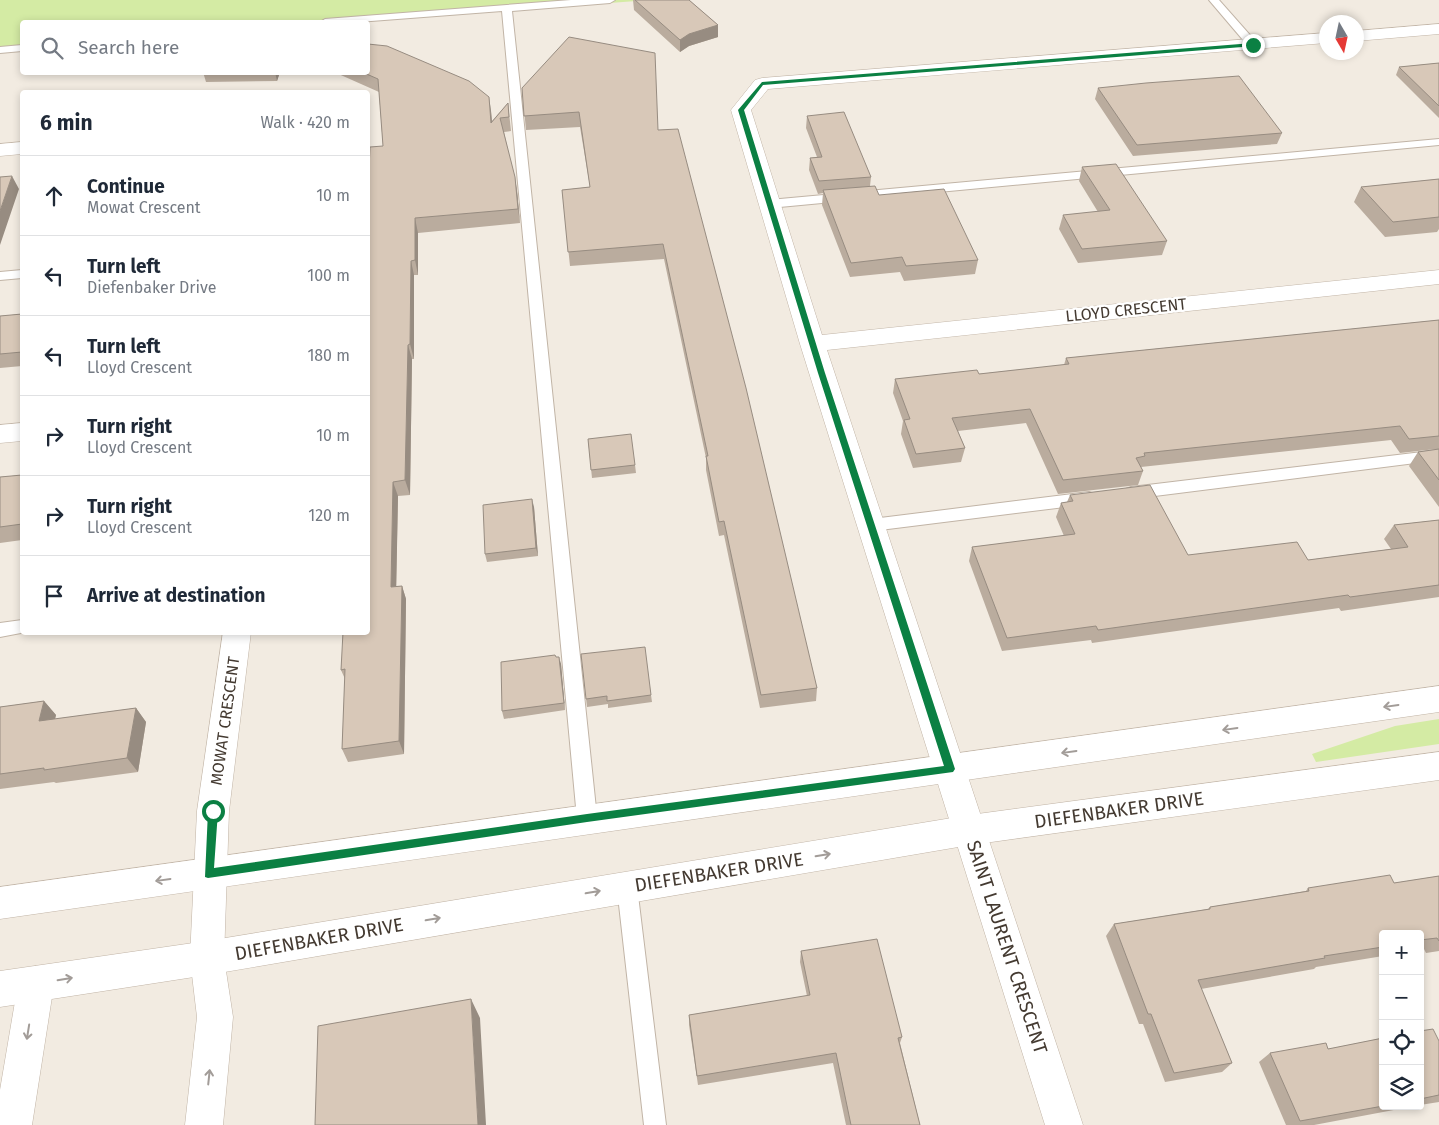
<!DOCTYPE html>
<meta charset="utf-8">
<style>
body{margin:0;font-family:"Fira Sans",sans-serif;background:#f2f2f3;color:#1f2937}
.controls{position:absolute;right:15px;bottom:15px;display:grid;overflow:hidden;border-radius:5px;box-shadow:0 2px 8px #0003}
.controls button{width:45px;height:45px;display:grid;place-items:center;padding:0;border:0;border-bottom:1px solid #e0e1e3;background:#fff;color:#1f2937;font:25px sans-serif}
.compass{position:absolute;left:1319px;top:15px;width:45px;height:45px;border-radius:50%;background:#fff;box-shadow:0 2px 8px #0003;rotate:171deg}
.stop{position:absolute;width:15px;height:15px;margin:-11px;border:4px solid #0b8043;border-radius:50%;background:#fff}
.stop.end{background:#0b8043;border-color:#fff;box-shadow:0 1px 5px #0008}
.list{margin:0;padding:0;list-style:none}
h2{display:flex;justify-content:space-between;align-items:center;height:65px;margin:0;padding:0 20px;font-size:21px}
h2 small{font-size:16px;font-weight:400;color:#747a83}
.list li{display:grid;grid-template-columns:32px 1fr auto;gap:15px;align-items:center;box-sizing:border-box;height:80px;padding:0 20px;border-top:1px solid #e0e1e3}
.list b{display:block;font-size:19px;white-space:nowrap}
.list p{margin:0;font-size:16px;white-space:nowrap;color:#747a83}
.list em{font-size:16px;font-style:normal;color:#747a83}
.icon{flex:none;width:28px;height:28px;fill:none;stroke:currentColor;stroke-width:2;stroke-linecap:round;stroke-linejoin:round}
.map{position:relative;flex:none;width:1439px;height:1125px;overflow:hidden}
.search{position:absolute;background:#fff;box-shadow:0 2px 8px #0003;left:20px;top:20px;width:350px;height:55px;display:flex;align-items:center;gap:12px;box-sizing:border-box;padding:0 18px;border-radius:5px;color:#747a83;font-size:19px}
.panel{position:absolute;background:#fff;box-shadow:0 2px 8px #0003;left:20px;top:90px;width:350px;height:545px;border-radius:5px}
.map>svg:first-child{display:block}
.green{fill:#d4eba4}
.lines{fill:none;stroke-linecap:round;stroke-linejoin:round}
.service-casing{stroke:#c1b4a6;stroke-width:2}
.minor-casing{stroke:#c1b4a6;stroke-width:1}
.tertiary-casing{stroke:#c1b4a6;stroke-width:1}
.service{fill:#fff;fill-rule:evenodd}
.minor{fill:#fff;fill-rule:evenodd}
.tertiary{fill:#fff;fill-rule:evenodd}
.wall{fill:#baac9e}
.shaded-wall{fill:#978c81}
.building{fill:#d8c8b8;stroke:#978c81}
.oneway{stroke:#a29c98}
.route{fill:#0b8043}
.labels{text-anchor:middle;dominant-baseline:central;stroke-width:4.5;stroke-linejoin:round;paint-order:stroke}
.street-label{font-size:16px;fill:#443a31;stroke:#fff}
.near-street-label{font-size:19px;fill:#443a31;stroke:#fff}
</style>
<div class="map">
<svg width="1439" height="1125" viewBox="0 0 1439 1125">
<rect width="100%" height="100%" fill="#f2ebe1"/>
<path class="green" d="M0,0h650l-301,22h-327v25l-22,2z
M1439,719v25l-123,18 -4,-8 83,-28z"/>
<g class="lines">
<defs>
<path id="service" d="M571,0h44l-5,3 -98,8 85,807 -3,6 -7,3 -7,-3 -3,-6 -75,-807 -144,11h-38l5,-3z
M1209,0h10l38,43v4h-8z
M22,45v6l-22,2v-6z
M1439,139v6l-670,63 -6,-4 6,-4z
M22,270v8l-22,2v-8z
M1439,450v10l-308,39 -5,-2 -3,-4 3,-4 5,-2z
M1089,492l5,2 3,4 -3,4 -5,2 -217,27 -6,-2 -2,-4 2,-4 6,-2z
M22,620v12h4l-26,5v-14z
M627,878l7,2 3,7 29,238h-22l-27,-238 3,-7z"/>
<path id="minor" d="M1439,24v10l-83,7v-10z
M1326,33v10l-558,46 -17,21 71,225 617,-65v14l-612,66 256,775h-38l-245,-781 -69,-234 24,-30 7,-2z
M22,142v12l-22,2v-12z
M22,423v18l-22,2v-18z
M223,632h28l-22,179 -5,147 9,59 -10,108h-38l12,-108 -7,-59 7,-147z
M36,966l12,6 6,12 -22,141h-32v-35l18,-106 6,-12z"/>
<path id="tertiary" d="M1439,686v26l-1439,207v-32z
M1439,752v28l-469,65 -763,130 -207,32v-36l207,-30 763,-126z"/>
</defs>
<use href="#service" class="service-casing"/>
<use href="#minor" class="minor-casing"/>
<use href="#tertiary" class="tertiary-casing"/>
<use href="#service" class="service"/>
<use href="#minor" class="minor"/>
<use href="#tertiary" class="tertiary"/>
</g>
<path class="wall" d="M633,0h56l29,25v12l-29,9 -9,6 -46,-42z
M1439,63v55l-43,-43 3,-8z
M203,72h77l-3,9 -71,1z
M283,72h18v3z
M334,72h34l123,39 1,10 16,-18 3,28 -7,1 13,59 3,32 -102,10v42h-4v84h-2l-2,136 -12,1 -2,90h6l4,13 -2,155 -56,8 -6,-13 3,-70 -4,-9 42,-524 -4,-54z
M522,88l136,42 159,558 -1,13 -56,7 -36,-173 -5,1 -13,-66v-12l-42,-199 -94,7 -8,-76 28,-3 -10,-60 -54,3z
M1098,88l184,45 -5,11 -144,12 -38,-57z
M807,116l64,61 -1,9 9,9 99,65 -3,14 -71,7 -4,-9 -50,5 -28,-72 1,-12 -5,1 -9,-24 1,-12 7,-1 -11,-29z
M1082,167l85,74 -5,14 -84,8 -19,-34 4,-14 35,-3 -19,-31z
M1439,179v50l-2,3 -52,5 -31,-35 7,-15z
M22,314v52l-22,2v-52z
M1439,320v187l-30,-41 9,-14 18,-3 -36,4 -9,-13 -250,27 2,4 -5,14 -80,9 -32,-71 -68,8 7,17 -4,14 -48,6 -12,-34 2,-13 -10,-28 2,-14 84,-5 85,-9 2,-7z
M588,439l47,26 1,8 -44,5z
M22,475v65l-22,3v-66z
M1070,495l118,60 120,5 83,-11 -7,-10 10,-14 45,-5v77l-98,14 -2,-3 -247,35 -1,-3 -89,11 -33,-90 3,-14 92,-11 -8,-19 5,-14 6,-1z
M534,507l4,49 -51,6 -2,-8z
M581,654l70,41 1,7 -44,6v-4l-21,3z
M556,657l5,7 4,46 -61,9 -2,-8z
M44,701l12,14 -1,4 81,-11 10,14 -8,50 -82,11 -2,-1 -54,7v-82z
M1439,876v75l-13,2 -2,-4h-4v-15h-37v22l-67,11 -2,2 -113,20 31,74 -10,9 -57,10 -22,-58h-4l-33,-88 8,-12 94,-15 2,-2 96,-16 2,-3 86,-5z
M801,951l101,86 -2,6 20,82h-74l-13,-62 -135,22 -9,-60v-10l118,-19 -7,-34z
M1420,1031l19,10v61l-19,3z
M1383,1038v68h32l-101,19h-28l-27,-63 11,-9 58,-4z"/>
<path class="shaded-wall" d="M718,25v12l-29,9 -9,6v-12l9,-6z
M275,72h5l-3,9z
M489,97l2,14 2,26 -2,-14z
M12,176l7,13 -19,56v-34z
M515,177l2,14 3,32 -2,-14z
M415,218l3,15v42l-3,-15z
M411,261l3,14v84l-4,-15z
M408,345l4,14 -2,136 -5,-15z
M393,482l5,14 -2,104 -5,-13z
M532,499l2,8 4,49 -2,-8z
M402,586l4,13 -2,155 -5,-13z
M559,657l2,7 4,46 -1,-7z
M44,701l12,14 -5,20 -12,-14z
M136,708l10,14 -8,50 -11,-14z
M471,999l9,19 6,107h-8z"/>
<path class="building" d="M635,0h54l29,25 -29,9 -9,6z
M569,37l86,16 3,77 20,-1 68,259 71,300 -56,7 -37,-174 -5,1 -13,-66h2l-45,-212 -95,8 -6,-62 28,-3 -11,-75 -55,4 -2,-28z
M368,44l19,2 82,35 20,16 2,26 17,-20 1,14 -9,1 15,59 3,32 -103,9v42l-4,1 -1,83 -2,1 -3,135 -12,2 -2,105 11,-1 -3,155 -57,8 3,-80 -4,1 2,-38h25v-440l2,-45 13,-1 -5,-67 -16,-7h6z
M1439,63v43l-40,-39z
M1239,76l43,57 -145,12 -39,-57 48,-5z
M844,112l27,65 -52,4 -9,-23 12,-1 -15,-41z
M1116,164l51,77 -85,8 -19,-34 47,-5 -28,-43z
M12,176l-12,35v-34z
M1439,179v38l-46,5 -32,-35z
M875,186l4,9 65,-6 34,71 -72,6 -4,-9 -51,6 -28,-73z
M22,314v38l-22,2v-38z
M1439,320v116l-30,3 -9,-13 -256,27 1,3 -9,2 7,13 -80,9 -33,-71 -78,9 13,30 -49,6 -12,-34 6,-1 -15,-40 82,-9 2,4 90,-10 -3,-6z
M631,434l4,31 -44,5 -3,-31z
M1439,449v31l-21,-28z
M22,475v49l-22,3v-50z
M1150,485l38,70 109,-13 11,18 100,-13 -14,-22 45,-5v65l-89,12 -2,-2 -250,35 -2,-4 -89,12 -35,-91 103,-13 -14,-31 12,-2 -3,-6z
M532,499l4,49 -51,6 -2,-49z
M645,647l6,48 -44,6v-5l-21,3 -5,-45z
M555,655l1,2h3l5,46 -62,8 -1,-49z
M44,701l-5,20 97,-13 -9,50 -83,12v-2l-44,6v-67z
M1390,875l4,8 45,-7v65l-2,-3 -17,2v-6h-37v13l-59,9 1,2 -127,22 34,83 -58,10 -23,-59h-3l-34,-90 96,-15v-2l99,-16 -1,-3z
M877,939l25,98 -4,1 22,87h-69l-15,-72 -139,23 -8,-61 121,-20 -9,-44z
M471,999l7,126h-163l3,-99z
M1433,1029l6,12v54l-19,4v-68z
M1383,1038v68l-83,15 -30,-68 56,-10 2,6z"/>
<defs><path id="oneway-shaft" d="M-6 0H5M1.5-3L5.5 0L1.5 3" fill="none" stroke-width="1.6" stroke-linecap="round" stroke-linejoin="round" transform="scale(1.25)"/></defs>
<g class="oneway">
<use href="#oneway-shaft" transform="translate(1391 706) rotate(172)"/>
<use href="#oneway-shaft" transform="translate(1230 729) rotate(172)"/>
<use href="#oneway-shaft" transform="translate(1069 752) rotate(172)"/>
<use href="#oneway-shaft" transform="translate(823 855) rotate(-9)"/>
<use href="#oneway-shaft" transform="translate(163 880) rotate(172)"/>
<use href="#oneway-shaft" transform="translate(593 892) rotate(-10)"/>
<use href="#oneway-shaft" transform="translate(433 919) rotate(-10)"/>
<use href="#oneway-shaft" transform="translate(65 979) rotate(-9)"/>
<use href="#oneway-shaft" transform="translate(28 1032) rotate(99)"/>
<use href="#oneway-shaft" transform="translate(209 1077) rotate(-84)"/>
</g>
<path class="route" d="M1253,43l2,3 -492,39 -19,25 81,263 130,396 -2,3 -366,50 -379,56 -3,-1 3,-66 5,-4 5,4 -4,57 373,-54 357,-48 -126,-393 -80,-263 24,-28z"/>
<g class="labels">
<g class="street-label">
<text transform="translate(1126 310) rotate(-6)">LLOYD CRESCENT</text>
<text transform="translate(225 721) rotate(-82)">MOWAT CRESCENT</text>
</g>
<g class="near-street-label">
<text transform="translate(1119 810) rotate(-8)">DIEFENBAKER DRIVE</text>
<text transform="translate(719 872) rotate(-9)">DIEFENBAKER DRIVE</text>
<text transform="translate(319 939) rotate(-10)">DIEFENBAKER DRIVE</text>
<text transform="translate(1007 947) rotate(72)">SAINT LAURENT CRESCENT</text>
</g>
</g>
</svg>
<div class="controls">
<button>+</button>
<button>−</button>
<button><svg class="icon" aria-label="locate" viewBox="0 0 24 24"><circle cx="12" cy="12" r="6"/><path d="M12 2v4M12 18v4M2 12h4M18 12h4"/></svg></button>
<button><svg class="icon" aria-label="layers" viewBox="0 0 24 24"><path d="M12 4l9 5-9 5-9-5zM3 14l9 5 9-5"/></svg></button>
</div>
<svg class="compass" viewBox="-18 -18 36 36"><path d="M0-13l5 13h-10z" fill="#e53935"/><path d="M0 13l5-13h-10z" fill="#747a83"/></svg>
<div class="stop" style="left:213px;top:811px"></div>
<div class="stop end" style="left:1253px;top:45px"></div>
<div class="search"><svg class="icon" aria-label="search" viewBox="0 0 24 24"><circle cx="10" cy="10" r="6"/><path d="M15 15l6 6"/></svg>Search here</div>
<section class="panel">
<h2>6 min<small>Walk · 420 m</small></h2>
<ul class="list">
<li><svg class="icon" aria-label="ahead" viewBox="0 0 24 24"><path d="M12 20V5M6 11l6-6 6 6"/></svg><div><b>Continue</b><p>Mowat Crescent</p></div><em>10 m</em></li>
<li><svg class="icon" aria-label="left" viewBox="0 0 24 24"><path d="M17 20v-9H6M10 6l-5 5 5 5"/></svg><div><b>Turn left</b><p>Diefenbaker Drive</p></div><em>100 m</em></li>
<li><svg class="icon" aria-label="left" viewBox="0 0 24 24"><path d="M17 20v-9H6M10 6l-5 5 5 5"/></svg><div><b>Turn left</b><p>Lloyd Crescent</p></div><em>180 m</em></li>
<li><svg class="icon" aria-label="right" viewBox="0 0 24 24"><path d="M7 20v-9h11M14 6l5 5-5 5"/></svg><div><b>Turn right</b><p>Lloyd Crescent</p></div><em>10 m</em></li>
<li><svg class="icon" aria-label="right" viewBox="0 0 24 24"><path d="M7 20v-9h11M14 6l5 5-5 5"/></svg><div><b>Turn right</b><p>Lloyd Crescent</p></div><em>120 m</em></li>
<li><svg class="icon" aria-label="arrive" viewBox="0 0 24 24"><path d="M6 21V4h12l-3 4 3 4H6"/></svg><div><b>Arrive at destination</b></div></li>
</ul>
</section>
</div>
